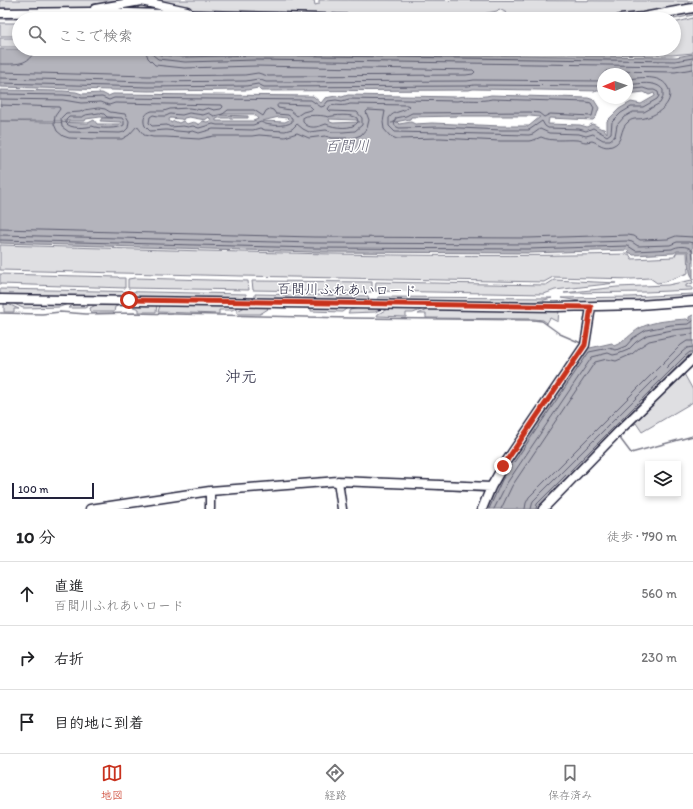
<!DOCTYPE html>
<html lang="ja">
<meta charset="utf-8">
<style>
body{margin:0;font-family:Itim,"Klee One",sans-serif;background:#f2f2f2;color:#202124}
.controls{position:absolute;right:12px;bottom:12px;display:grid;overflow:hidden;border-radius:0px;box-shadow:0 2px 6px #0003}
.controls button{width:36px;height:36px;display:grid;place-items:center;padding:0;border:0;border-bottom:1px solid #e0e0e0;background:#fff;color:#202124;font:20px sans-serif}
.compass{position:absolute;left:597px;top:68px;width:36px;height:36px;border-radius:50%;background:#fff;box-shadow:0 2px 6px #0003;rotate:268deg}
.scale{position:absolute;left:12px;bottom:10px;width:82px;box-sizing:border-box;padding-left:4px;border:2px solid #22223b;border-top:0;font-size:11px;line-height:14px;white-space:nowrap;color:#22223b;-webkit-text-stroke:3px #fff;paint-order:stroke}
.stop{position:absolute;width:12px;height:12px;margin:-9px;border:3px solid #c8321e;border-radius:50%;background:#fff}
.stop.end{background:#c8321e;border-color:#fff;box-shadow:0 1px 4px #0008}
.list{margin:0;padding:0;list-style:none}
h2{display:flex;justify-content:space-between;align-items:center;height:52px;margin:0;padding:0 16px;font-size:17px}
h2 small{font-size:13px;font-weight:400;color:#757577}
.list li{display:grid;grid-template-columns:26px 1fr auto;gap:12px;align-items:center;box-sizing:border-box;height:64px;padding:0 16px;border-top:1px solid #e0e0e0}
.list b{display:block;font-size:15px;white-space:nowrap}
.list p{margin:0;font-size:13px;white-space:nowrap;color:#757577}
.list em{font-size:13px;font-style:normal;color:#757577}
.icon{flex:none;width:22px;height:22px;fill:none;stroke:currentColor;stroke-width:2;stroke-linecap:round;stroke-linejoin:round}
.map{position:relative;flex:none;width:693px;height:509px;overflow:hidden}
.search{position:absolute;background:#fff;box-shadow:0 2px 6px #0003;left:12px;right:12px;top:12px;height:44px;display:flex;align-items:center;gap:10px;box-sizing:border-box;padding:0 14px;border-radius:22px;color:#757577;font-size:15px}
.sheet{height:244px;background:#fff}
nav{display:flex;justify-content:space-around;align-items:center;box-sizing:border-box;height:56px;border-top:1px solid #e0e0e0;background:#fff;font-size:11px;color:#757577}
nav a{display:grid;justify-items:center;gap:2px}
nav .on{color:#c8321e}
.map>svg:first-child{display:block}
.green{fill:#dfdfe2;stroke:#80808e}
.water{fill:#b4b4bc;stroke:#7a7a88;fill-rule:evenodd}
.lines{fill:none;stroke-linecap:round;stroke-linejoin:round}
.shore{stroke:#5c5c6f;stroke-width:1}
.stream{stroke:#7a7a88;stroke-width:1.5}
.minor-casing{stroke:#22223b;stroke-width:11}
.minor{stroke:#fff;stroke-width:8}
.route{stroke:#c8321e;stroke-width:5}
.labels{text-anchor:middle;dominant-baseline:central;stroke-width:3;stroke-linejoin:round;paint-order:stroke}
.street-label{font-size:14px;fill:#22223b;stroke:#fff}
.water-label{font-size:15px;font-style:italic;fill:#5c5c6f;stroke:#fff}
.quarter-label{font-size:16px;fill:#22223b;stroke:#fff}
</style>
<div class="map">
<svg width="693" height="509" viewBox="0 0 693 509">
<rect width="100%" height="100%" fill="#fff"/>
<filter id="ink" filterUnits="userSpaceOnUse"><feTurbulence type="fractalNoise" baseFrequency=".025" numOctaves="2"/><feDisplacementMap in="SourceGraphic" scale="8" xChannelSelector="R" yChannelSelector="G"/><feConvolveMatrix kernelMatrix="1 2 1 2 8 2 1 2 1" color-interpolation-filters="sRGB"/></filter>
<g filter="url(#ink)">
<path class="green" d="M0,0h136l-42,5 -7,5 -87,1z
M145,0h169l1,5 4,-1v-4l374,1c-7,1 -7,4 -13,7 -6,2 -25,4 -33,5 -55,7 -110,6 -164,6l24,-6 -8,-4 -2,2 -19,4 -3,2h-116l-163,-5 -8,-6h-8z
M693,11v4l-19,4h-29z
M0,16h89l155,3h-244z
M693,18v35l-21,2 -343,-4h-147l-35,-2h527v-26z
M0,23h19v13h-19z
M0,38h19v9h-19z
M0,245c209,6 419,14 629,9l3,5 42,-2 3,-5h10l1,21 -24,9 -7,1 -7,-5 -18,1 -79,-2 -9,5 -303,-6 -241,-6z
M0,274l118,3 1,1h6v10l-125,-4z
M135,278l113,3 1,9 -121,-2v-9z
M554,280l62,3 -61,7 -11,4 -169,-3 1,-9 170,3z
M692,280l1,3 -7,2v2h6v3l-46,2 -82,1 53,-6 51,-2z
M252,281h6l114,1v10l-119,-2z
M0,289l246,5v5l-246,-3z
M255,294l113,2 1,4 -114,-1z
M693,294v4l-96,6 -36,-6 68,-1z
M378,297l173,1h1l-20,5 -154,-2z
M12,303l56,1 -8,3 -33,1h-4z
M4,304h4l11,5h-5v3h-10z
M75,304h16l-6,4h-17z
M98,304h25l-8,3 -1,5h-23l-1,-4z
M131,304l26,1 -1,7h-17v-3l-11,-4z
M160,305l80,1 -8,4h-13v4l-61,-2z
M247,306l20,1 1,2 -8,5h-22l-1,-1v-2z
M313,307h36l-7,5 -31,-1v-3z
M359,308h25l-9,4 -27,1 2,-3z
M389,308l35,1 -11,4h-7v4l-29,-1 1,-2z
M431,308l128,2 -1,12 -8,-4 -3,5 -4,-3 -9,-1 -108,-1v-4h-8z
M683,372l10,18v12l-51,30 -6,-9 -2,2 -1,-2z"/>
<path class="water" d="M0,49h144l42,4 70,-2 318,5 102,1 17,-3v226l-3,-8 -2,-21h-11l-3,2 -41,2 -2,-2h-2l-1,-3 -100,3 -214,-1 -314,-9v-153l63,1 13,1 6,2 20,-1 6,3 5,-2 200,2 8,7 4,-5 11,-2 6,1 6,-2 109,2c11,-2 23,1 34,-2l97,3 6,2 5,8 -3,9 -3,3 -44,-2 -1,6 32,1 7,2 5,-3c5,1 7,5 12,5l3,4v-12l12,-12 12,-7 10,2 14,-8 -1,-3 -5,2 -5,-3 -17,2v-20h-24v17l-130,-2 -4,1 -208,1 -3,-3 -11,2 -99,1 -148,-4zM222,114h32l4,5 -5,2h-37v-2l3,-1h29v-2l-27,-1zM458,116h72l10,1 -11,9h-28l-69,-3 -17,1 -4,-2 -12,2 -2,-2 -6,1 19,-4 1,-2zM100,117l12,1h-10l-2,3 21,1 -1,2h-23l-3,-4 -6,3 -88,-2h85l1,-2zM189,117l16,3 4,-3 1,2 2,1 -5,2 -5,-1 -3,4c-5,-4 -6,-3 -12,-1l-4,-3 -4,2 -5,-2 -3,2 -2,-3 1,-2 11,1 2,1 1,-2zM279,117l8,1 2,2 -4,2 -23,-1zM329,119l27,1 4,2 -27,1 -3,-1z
M693,315v39l-155,155h-54l15,-31 88,-132 3,2 22,-5 2,3c12,-5 16,-12 26,-18 12,-7 34,-8 47,-9l2,2v-4z"/>
<g class="lines">
<path class="shore" d="M152,49l1,6 5,4 27,3 71,-2 419,6 18,-3
M157,49v4l3,2 26,2 70,-2 419,6 18,-3
M0,64c14,0 31,2 34,-15
M0,72l148,4 97,-1 13,-2 10,3 198,-1 7,-1 2,-2 -2,-2 -217,-4 -72,2 -29,-3 -7,-7 -3,-9
M604,74l2,-3 69,1 18,-3
M0,78l148,4 98,-1 12,-2 8,3 201,-1 7,-1 129,1
M0,83l148,4 98,-1 12,-2 6,3 204,-1 6,-1 129,1
M0,94l63,1 12,1 7,2 20,-1 7,3 5,-2 197,2 10,7 3,-1 4,-5 8,-1 6,1 7,-2 108,2c11,-2 23,1 35,-2l95,3 4,1 3,5 -2,8 -42,-2 -6,3 -5,-4 -9,-1 -118,1 -6,3 -10,2 -2,4 1,4 4,2 41,-1 61,3h28l13,-9 3,5 3,2 31,1 7,2 7,-3 14,8 4,-3 1,-11 9,-9 10,-6h12l14,-8 2,-3 -1,-4 -4,-2h-5l-6,-2 -16,2
M0,99l63,1 18,3 20,-1 8,3 6,-2 107,2 1,2 -2,2 -7,1 -6,-2 -6,2 -13,-2 -19,1 -6,2h-12c-7,2 -10,8 -7,15l5,5 16,-1 22,2 5,-1 6,2 14,-4 40,1 7,-2 5,2 20,1 7,-2 5,-5 6,5 6,3 17,-2 6,2h11l12,-1 7,-6v-7l-5,-6 -27,-1 -2,-2 2,-3c8,-2 12,1 20,-2l57,1 2,1c-5,7 -15,4 -20,12v8l6,6 134,3 4,-1 7,-5 9,4 30,1 7,2 7,-2 10,6h7l5,-4 2,-11 7,-8 9,-5h11l16,-9 3,-6v-7c-7,-10 -25,-6 -36,-5
M279,104l30,1 4,4 -2,1 -8,2 -6,4 -7,-6 -12,-2 -1,-2z
M0,105l59,2 1,2 -5,7 -1,8 3,7 6,5 6,2 28,1h25l7,-4 8,-9 7,9 9,2h13l33,2 15,-3h38l7,-1 26,2 12,-4 12,5 16,-2 7,2h21l8,-3 6,-7 2,-8 -3,-8 2,-2 17,1 -2,11 1,7 6,7 7,3 43,-1 60,3h29l5,-1 7,-3c11,5 24,2 36,3 3,0 6,2 9,2 2,0 4,-1 6,-1 7,2 11,8 20,5 12,-4 7,-17 16,-24 6,-5 10,-2 17,-4 13,-3 32,-17 22,-32 -8,-12 -28,-8 -40,-7
M99,108l6,1 5,3 15,2 4,7 -1,7 -4,4 -4,1 -51,-1 -7,-5 -1,-9 5,-5 14,-1 5,-2z
M270,109l3,1 3,4 12,1 4,3v4c-6,5 -26,4 -31,0l-8,3h-36l-4,-1 -14,4 -6,-2 -5,1 -5,-1 -13,1 -3,-2 -15,1 -3,-3 1,-6 3,-2 5,1h8l4,-2 12,1 7,-2 14,2 6,-2 5,3 9,-2 5,-4h26l9,6 3,-5z
M100,113l4,1 3,3 15,1 2,3v4c-5,4 -26,4 -32,1 -6,2 -22,3 -26,-3v-3l3,-3h13l4,-2z
M307,116c6,-1 16,-1 21,1 6,-2 24,-3 29,1l1,4c-5,8 -24,6 -32,2 -8,3 -17,6 -23,-2v-4z
M0,229l314,8 214,1 100,-3 6,1 6,4 28,-1 8,-3 17,1
M0,235l314,8 214,1 100,-3 4,1 6,4 32,-1 7,-3h12l4,1
M0,240l314,8 214,1 100,-3 8,5 36,-2c5,-3 15,-4 20,1l1,8
M489,509l13,-29 87,-128 20,-4 7,2 10,-4 7,-8 13,-8 25,-5 18,-1 4,-3
M494,509l13,-26 85,-126 16,-4 5,2 5,-1 10,-4 8,-8 11,-7 25,-5 21,-2
M501,509l11,-23 83,-124 12,-3 9,2 7,-3 9,-4 8,-7 9,-6 24,-5 20,-2
M525,509l1,-6 3,-6 152,-152 6,-4h6
M531,509l2,-8 149,-149 5,-4 6,-1
M536,509l1,-5 148,-148 5,-4h3"/>
<path class="stream" d="M138,6v4
M0,313l42,1 18,-2 26,2 48,-1 216,5 183,2 9,1 18,13 21,9
M619,437l12,16 62,-17
M395,487l90,5"/>
<defs>
<path id="minor" d="M95,9l46,-8 46,10
M0,13l90,-1 267,7
M620,19l23,-2 50,-9
M0,299l555,8 84,-2 54,-4
M338,481l4,28
M210,491v18
M90,509l120,-18 128,-10 153,6
M482,509l9,-22 12,-21 82,-121 6,-38
M543,509l75,-77 75,-73"/>
</defs>
<use href="#minor" class="minor-casing"/>
<use href="#minor" class="minor"/>
</g>
</g>
<g class="lines" filter="url(#ink)">
<path class="route" d="M129,300l462,7 -6,38 -82,121"/>
</g>
<g class="labels">
<g class="street-label">
<text transform="translate(347 290) rotate(1)">百間川ふれあいロード</text>
</g>
<g class="water-label">
<text x="347" y="146">百間川</text>
</g>
<g class="quarter-label">
<text x="241" y="376">沖元</text>
</g>
</g>
</svg>
<div class="controls">
<button><svg class="icon" aria-label="layers" viewBox="0 0 24 24"><path d="M12 4l9 5-9 5-9-5zM3 14l9 5 9-5"/></svg></button>
</div>
<svg class="compass" viewBox="-18 -18 36 36"><path d="M0-13l5 13h-10z" fill="#e53935"/><path d="M0 13l5-13h-10z" fill="#757577"/></svg>
<div class="scale">100 m</div>
<div class="stop" style="left:129px;top:300px"></div>
<div class="stop end" style="left:503px;top:466px"></div>
<div class="search"><svg class="icon" aria-label="search" viewBox="0 0 24 24"><circle cx="10" cy="10" r="6"/><path d="M15 15l6 6"/></svg>ここで検索</div>
</div>
<section class="sheet">
<h2>10 分<small>徒歩 · 790 m</small></h2>
<ul class="list">
<li><svg class="icon" aria-label="ahead" viewBox="0 0 24 24"><path d="M12 20V5M6 11l6-6 6 6"/></svg><div><b>直進</b><p>百間川ふれあいロード</p></div><em>560 m</em></li>
<li><svg class="icon" aria-label="right" viewBox="0 0 24 24"><path d="M7 20v-9h11M14 6l5 5-5 5"/></svg><div><b>右折</b></div><em>230 m</em></li>
<li><svg class="icon" aria-label="arrive" viewBox="0 0 24 24"><path d="M6 21V4h12l-3 4 3 4H6"/></svg><div><b>目的地に到着</b></div></li>
</ul>
</section>
<nav>
<a class="on"><svg class="icon" aria-label="map" viewBox="0 0 24 24"><path d="M3 6l6-2 6 2 6-2v14l-6 2-6-2-6 2zM9 4v14M15 6v14"/></svg>地図</a>
<a><svg class="icon" aria-label="directions" viewBox="0 0 24 24"><path d="M12 3l9 9-9 9-9-9zM9 14v-3h6M13 9l2 2-2 2"/></svg>経路</a>
<a><svg class="icon" aria-label="saved" viewBox="0 0 24 24"><path d="M7 4h10v16l-5-4-5 4z"/></svg>保存済み</a>
</nav>
